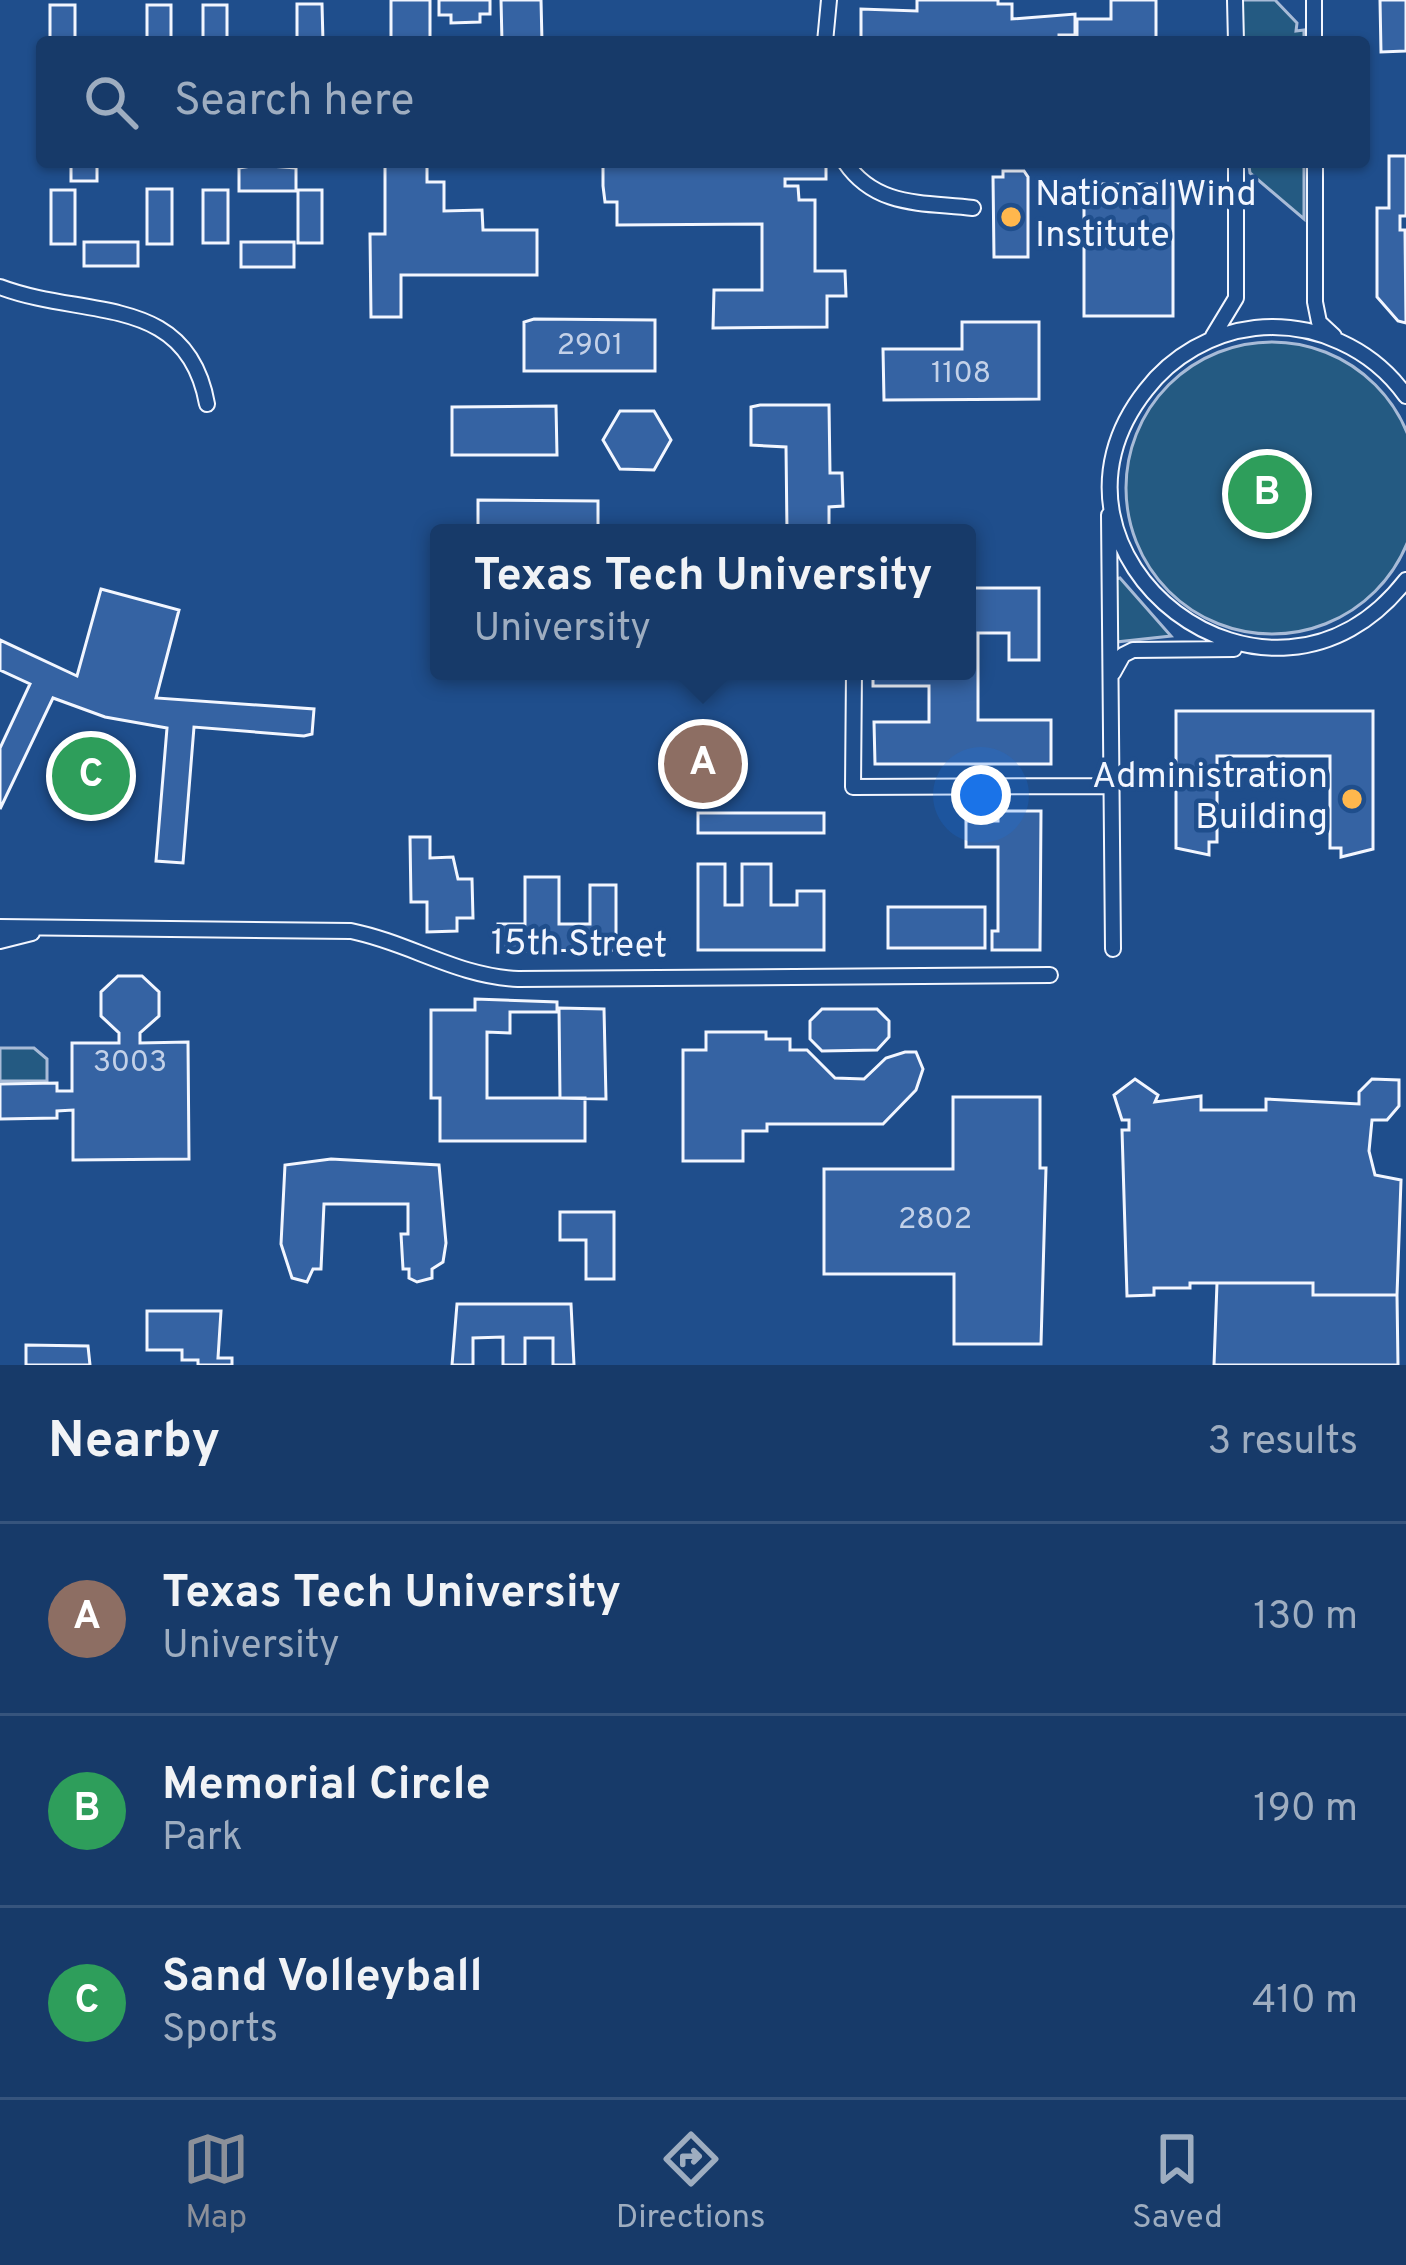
<!DOCTYPE html>
<style>
body{margin:0;font-family:Overpass,sans-serif;background:#20416f;color:#f1f3f6}
.you{position:absolute;left:981px;top:795px;width:42px;height:42px;margin:-30px;border:9px solid #fff;border-radius:50%;background:#1a73e8;box-shadow:0 0 0 18px #1a73e833}
.badge{display:grid;place-items:center;width:78px;height:78px;border-radius:50%;background:#8c9099;color:#fff;font-size:39px;font-weight:700}
.pin{position:absolute;translate:-50% -50%;border:6px solid #fff;box-shadow:0 3px 12px #0006}
.popup{position:absolute;left:430px;top:524px;width:546px;height:156px;box-sizing:border-box;display:grid;place-content:center;border-radius:12px;background:#173a69;filter:drop-shadow(0 3px 9px #0005);font-size:39px;white-space:nowrap;color:#9eadc0}
.popup b{font-size:45px;color:#f1f3f6}
.popup::after{content:'';position:absolute;left:50%;top:100%;margin-left:-24px;border:24px solid transparent;border-top-color:#173a69}
.list{margin:0;padding:0;list-style:none}
h2{display:flex;justify-content:space-between;align-items:center;height:156px;margin:0;padding:0 48px;font-size:51px}
h2 small{font-size:39px;font-weight:400;color:#9eadc0}
.list li{display:grid;grid-template-columns:78px 1fr auto;gap:36px;align-items:center;box-sizing:border-box;height:192px;padding:0 48px;border-top:3px solid #36547d}
.list b{display:block;font-size:45px;white-space:nowrap}
.list p{margin:0;font-size:39px;white-space:nowrap;color:#9eadc0}
.list em{font-size:39px;font-style:normal;color:#9eadc0}
.icon{flex:none;width:66px;height:66px;fill:none;stroke:currentColor;stroke-width:2;stroke-linecap:round;stroke-linejoin:round}
.map{position:relative;flex:none;width:1406px;height:1365px;overflow:hidden}
.search{position:absolute;background:#173a69;box-shadow:0 3px 9px #0004;left:36px;right:36px;top:36px;height:132px;display:flex;align-items:center;gap:30px;box-sizing:border-box;padding:0 42px;border-radius:12px;color:#9eadc0;font-size:45px}
.sheet{height:732px;background:#173a69}
nav{display:flex;justify-content:space-around;align-items:center;box-sizing:border-box;height:168px;border-top:3px solid #36547d;background:#173a69;font-size:33px;color:#9eadc0}
nav a{display:grid;justify-items:center;gap:6px}
nav .on{color:#8c9099}
.map>svg:first-child{display:block}
.green{fill:#245a82;stroke:#a8bbd7;stroke-width:3}
.building{fill:#3563a3;stroke:#f2f6ff;stroke-width:3}
.lines{fill:none;stroke-linecap:round;stroke-linejoin:round}
.street-casing{stroke:#f2f6ff;stroke-width:18}
.street{stroke:#1f4e8c;stroke-width:14}
.poi-dot{fill:#ffb74d;stroke:#1f4e8c;stroke-width:4.5}
.labels{text-anchor:middle;dominant-baseline:central;stroke-width:9;stroke-linejoin:round;paint-order:stroke}
.number-label{font-size:30px;fill:#c3d1e8}
.poi-label{font-size:36px;fill:#f2f6ff;stroke:#1f4e8c;text-anchor:start}
.street-label{font-size:36px;fill:#f2f6ff;stroke:#1f4e8c}
</style>
<div class="map">
<svg width="1406" height="1365" viewBox="0 0 1406 1365">
<rect width="100%" height="100%" fill="#1f4e8c"/>
<path class="green" d="M1242,0h33l22,23 -1,8 8,-1v12h-62z
M1242,162h62v57l-54,-46 -1,-7h-7z
M1126 488a146 146 0 1 1 292 0a146 146 0 1 1-292 0Z
M1120,578l51,58 -55,6v-63z
M0,1048h34l13,11v22h-47z"/>
<path class="building" d="M391,0h39v42h-39z
M439,0h51v14h-10v8l-29,1v-8h-12z
M501,0h40l1,42h-40z
M917,0h81v4h14v15l63,-5v21h-16v7h-198v-33l56,2z
M1111,0h45v42h-79v-23h34z
M1380,0h26v51l-25,1z
M297,4h25l1,38h-26z
M50,5h25v37h-25z
M147,5h24v37h-24z
M203,5h24v37h-24z
M1389,156h17v60h-6v14h5l1,93 -8,-2 -21,-24v-89h12z
M71,162h26v19h-26z
M385,162h42v20h17v29l38,-1 1,20h54v45h-136v42h-30l-1,-83h15z
M826,163v16h-41v7h13l1,14h16v71h30l1,25h-19v31l-114,1 1,-38h48v-66l-145,1v-23h-12l-2,-16v-22z
M257,165l39,3v23h-57v-23z
M1003,171h21l4,6v80h-34l-1,-80h10z
M1084,184h89v132h-89z
M147,189h25v55h-25z
M51,190h24v54h-24z
M203,190h25v53h-25z
M298,190h24v53h-24z
M84,242h54v24h-54z
M241,242h53v25h-53z
M534,319l121,1v51h-131v-49z
M962,322h77v77l-155,1 -1,-51h79z
M760,405h69l1,68h12l1,33 -14,1v26h-170l128,-1 -1,-85 -35,-2v-38z
M556,406l1,49h-105v-48z
M620,411h34l17,29 -17,30 -34,-1 -17,-29z
M478,500l120,1v32h-120z
M967,588h72v72h-30v-27h-31v87h73v44h-176l-1,-42h55v-36h-56v-15h94z
M101,589l78,21 -23,88 158,11 -2,25 -8,2 -110,-9 -11,136 -27,-2 11,-133 -62,-11 -52,-19 -53,111v-61l30,-64 -30,-14v-30l77,36z
M1176,711h197v138l-32,8v-9h-11v-92h-113v86h-8v13l-33,-7z
M998,811h43l-1,139h-48v-19h6v-84h-32v-26h32z
M698,813h126v20h-126z
M410,837h20v21l23,-1 5,22h14l1,39h-16v13l-30,1v-30h-16z
M698,864h27v41h17v-41h29v41h26v-14h27v59h-126z
M525,877h34v47h31v-39h26v65l-118,1v-27h27z
M888,907h97v41h-97z
M118,976h24l17,16v24l-19,17v10l48,-1 1,117 -116,1v-50l-16,1v7l-57,1v-35l57,-1v8h15v-48h47v-10l-18,-17v-24z
M475,999l82,3v10h-47v21l-23,-1v66h98v43h-145v-43h-9v-88h44z
M559,1008l45,1 2,90 -46,-1z
M822,1009h55l12,12v16l-12,13 -55,1 -12,-12v-18z
M706,1032h60v7h24v11h17l28,28 29,1 22,-21 19,-6h11l7,17 -7,21 -33,34h-116v7h-24v30h-60v-111h23z
M1135,1079l23,16 -3,7 46,-6v14h65v-11l93,5v-12l13,-13 27,1v26l-12,14h-15l-3,31 6,24 26,5 -4,115h-84v-12h-123v5h-36v7l-27,1 -5,-166h7v-10h-7l-8,-25z
M953,1097h87v71h6l-5,176h-87v-70h-130v-105h129z
M331,1159l108,6 7,78 -3,19 -11,7v9l-15,4 -8,-4v-9h-6l-2,-35h7v-30h-84l-3,65h-8l-6,13 -15,-4 -11,-34 4,-79z
M560,1212h54v67h-28v-39h-26z
M1217,1283h96v12h84l1,70h-184z
M457,1304h114l3,61h-21v-27h-28v27h-22v-28l-30,1v27h-21z
M147,1311h74l-3,47h14v7h-34v-5h-16v-10h-35z
M26,1345l62,1 2,19h-64z"/>
<g class="lines">
<defs>
<path id="street" d="M1235,0l1,42
M1314,0v42
M825,42l4,-42
M845,162c31,46 79,40 128,46
M1315,162v140l4,20 15,14
M0,287c84,32 187,5 207,117
M1213,336l23,-38v-136
M1406,396c-34,-48 -92,-74 -151,-68 -43,5 -83,28 -109,62 -131,165 124,365 260,190
M1109,515l4,434
M854,671l-1,116 259,-1
M1113,673l10,-18 10,-5 101,-1
M0,927l351,4c59,12 105,45 167,48l532,-4
M0,941l32,-8"/>
</defs>
<use href="#street" class="street-casing"/>
<use href="#street" class="street"/>
</g>
<g class="poi-dot">
<circle cx="1011" cy="217" r="12"/>
<circle cx="1352" cy="799" r="12"/>
</g>
<g class="labels">
<g class="number-label">
<text x="590" y="346">2901</text>
<text x="961" y="374">1108</text>
<text x="130" y="1063">3003</text>
<text x="935" y="1220">2802</text>
</g>
<g class="poi-label">
<text x="1035" y="196">National Wind<tspan x="1035" dy="41">Institute</tspan></text>
<text x="1328" y="778" text-anchor="end">Administration<tspan x="1328" dy="41">Building</tspan></text>
</g>
<g class="street-label">
<text transform="translate(579 946) rotate(1)">15th Street</text>
</g>
</g>
</svg>
<div class="you"></div>
<div class="pin badge" style="left:703px;top:764px;background:#8d6e63">A</div>
<div class="popup"><b>Texas Tech University</b>University</div>
<div class="pin badge" style="left:1267px;top:494px;background:#2e9e5b">B</div>
<div class="pin badge" style="left:91px;top:776px;background:#2e9e5b">C</div>
<div class="search"><svg class="icon" aria-label="search" viewBox="0 0 24 24"><circle cx="10" cy="10" r="6"/><path d="M15 15l6 6"/></svg>Search here</div>
</div>
<section class="sheet">
<h2>Nearby<small>3 results</small></h2>
<ul class="list">
<li><span class="badge" style="background:#8d6e63">A</span><div><b>Texas Tech University</b><p>University</p></div><em>130 m</em></li>
<li><span class="badge" style="background:#2e9e5b">B</span><div><b>Memorial Circle</b><p>Park</p></div><em>190 m</em></li>
<li><span class="badge" style="background:#2e9e5b">C</span><div><b>Sand Volleyball</b><p>Sports</p></div><em>410 m</em></li>
</ul>
</section>
<nav>
<a class="on"><svg class="icon" aria-label="map" viewBox="0 0 24 24"><path d="M3 6l6-2 6 2 6-2v14l-6 2-6-2-6 2zM9 4v14M15 6v14"/></svg>Map</a>
<a><svg class="icon" aria-label="directions" viewBox="0 0 24 24"><path d="M12 3l9 9-9 9-9-9zM9 14v-3h6M13 9l2 2-2 2"/></svg>Directions</a>
<a><svg class="icon" aria-label="saved" viewBox="0 0 24 24"><path d="M7 4h10v16l-5-4-5 4z"/></svg>Saved</a>
</nav>
